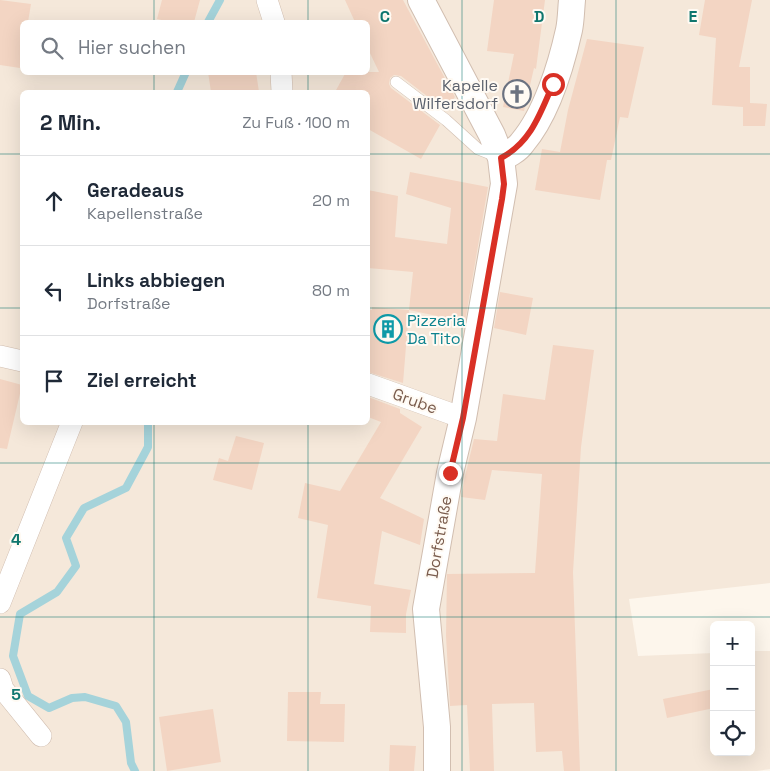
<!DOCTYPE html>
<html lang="de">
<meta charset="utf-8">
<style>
body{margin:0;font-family:"Space Grotesk",sans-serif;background:#f2f2f3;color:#1f2937}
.controls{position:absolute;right:15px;bottom:15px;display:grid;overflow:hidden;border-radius:8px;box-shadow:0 5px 20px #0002}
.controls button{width:45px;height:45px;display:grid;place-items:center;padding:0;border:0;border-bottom:1px solid #e0e1e3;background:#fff;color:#1f2937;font:25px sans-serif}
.stop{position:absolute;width:15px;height:15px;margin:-11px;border:4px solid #d93025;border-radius:50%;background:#fff}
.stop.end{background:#d93025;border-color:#fff;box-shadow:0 1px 5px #0008}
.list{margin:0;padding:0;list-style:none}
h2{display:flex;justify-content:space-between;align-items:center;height:65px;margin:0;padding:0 20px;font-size:21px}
h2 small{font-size:16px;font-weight:400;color:#747a83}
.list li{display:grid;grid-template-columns:32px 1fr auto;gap:15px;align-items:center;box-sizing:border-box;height:90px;padding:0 20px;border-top:1px solid #e0e1e3}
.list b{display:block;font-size:19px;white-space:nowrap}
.list p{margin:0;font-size:16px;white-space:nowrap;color:#747a83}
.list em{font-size:16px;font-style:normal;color:#747a83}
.icon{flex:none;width:28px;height:28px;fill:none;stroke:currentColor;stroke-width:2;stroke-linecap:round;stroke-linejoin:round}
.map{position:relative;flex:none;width:770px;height:771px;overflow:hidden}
.search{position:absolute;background:#fff;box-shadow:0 5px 20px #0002;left:20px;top:20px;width:350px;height:55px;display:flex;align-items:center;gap:12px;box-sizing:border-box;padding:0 18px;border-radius:8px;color:#747a83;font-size:19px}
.panel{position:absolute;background:#fff;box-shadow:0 5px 20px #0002;left:20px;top:90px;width:350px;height:335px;border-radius:8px}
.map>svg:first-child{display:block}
.residential{fill:#f5e8da;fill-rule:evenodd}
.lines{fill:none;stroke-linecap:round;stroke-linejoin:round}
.stream{stroke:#a5d3da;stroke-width:8}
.building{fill:#f3d5c3}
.service-casing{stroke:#d1beb0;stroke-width:12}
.minor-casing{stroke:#d1beb0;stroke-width:22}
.tertiary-casing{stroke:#d1beb0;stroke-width:28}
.service{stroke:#fff;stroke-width:11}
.minor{stroke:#fff;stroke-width:21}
.tertiary{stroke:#fff;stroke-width:26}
.route{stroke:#d93025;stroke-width:6}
.grid{fill:none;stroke:#0f766e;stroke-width:1;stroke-opacity:0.55}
.labels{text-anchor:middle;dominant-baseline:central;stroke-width:4;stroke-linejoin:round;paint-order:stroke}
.worship-label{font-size:16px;fill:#5b616d;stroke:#fffaf3;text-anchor:end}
.culture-label{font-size:16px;fill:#0d838f;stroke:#fffaf3;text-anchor:start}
.street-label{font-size:16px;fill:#7a5c4d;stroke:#fffaf3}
.grid-label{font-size:16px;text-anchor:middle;font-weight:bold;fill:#0f766e;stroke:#fffaf3;stroke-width:4;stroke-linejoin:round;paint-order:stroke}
</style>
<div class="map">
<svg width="770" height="771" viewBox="0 0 770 771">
<rect width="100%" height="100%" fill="#fdf6ec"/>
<path class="residential" d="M0,0h770v583l-141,16 9,57 76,-3v99h37v-101h19v118l-13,2h-757zM22,22h346v50h-346zM22,92h346v330h-346z"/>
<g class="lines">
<path class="stream" d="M208,22l12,-22
M177,92l9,-20
M135,771l-4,-8 -5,-41 -10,-16 -31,-9 -13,1 -23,10 -21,-12 -15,-40 7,-42 37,-22 19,-26 -10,-28 18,-30 42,-20 22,-41v-25"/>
</g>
<path class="building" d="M0,0l31,4 -3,18h-6v33l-2,13 -20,-3z
M162,0h38l-6,22h-24l-13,-3z
M345,0h58l52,97 -10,13 -44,-34 -7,-1 -4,3 -1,6 2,4 49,37 -19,34 -53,-30v-37h-33l11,-20h33l-11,-23v-27h-13z
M494,0h51l-9,69 -2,-1 -10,43 -21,-4 11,-53 -27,-3z
M705,0h47l-13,67h11v36l17,1 -2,22h-22v-19l-31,-2 4,-67 -17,-3z
M587,39l57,8 -16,71 -8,-1 -9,43h-4l-7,40 -65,-10 7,-41 18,3 8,-42z
M208,72h48l3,20h-48z
M410,172l78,15 -23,135 -56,-12 4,-38 -45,-4v-78l30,6 -3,41 52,7 4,-36 -45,-14z
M500,292l33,6 -7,37 -32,-7z
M372,307l37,3 -6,73 -35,-11v-63l4,1z
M553,345l41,5 -13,97 -8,125 7,199h-16l-2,-20 -26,1 -2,-49 -42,1 2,67h-24l-3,-66 -17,1 -4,-70 1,-62 88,-1 7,-99 -50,-4 -7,30 -24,-3 4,-21 9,-37 23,2 6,-47 42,6z
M0,379l22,6 -15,64 -7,-1z
M368,397l32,12v4l22,14 -42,71 44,21 -4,26 -38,-14 -8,53 37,6 -5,24v19l-36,-1 1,-26 -54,-8 11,-73 -30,-7 7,-35 35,8 41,-69 -13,-5z
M236,436l28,7 -12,47 -39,-10 6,-22 9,3z
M714,689v19l-47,10 -4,-19z
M288,692h33l-1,12h25l-1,38 -57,-1z
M213,709l8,53 -54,9 -8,-54z
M390,745l26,1 -2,25h-25z"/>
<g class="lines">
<defs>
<path id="service" d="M396,82l50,38 32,29 20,8"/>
<path id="minor" d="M267,0l7,22
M281,72l1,20
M0,356l22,5
M368,384l95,34
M0,603l72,-181
M0,679l3,10 38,47"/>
<path id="tertiary" d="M421,0l71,135 9,23 3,26 -41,234 -13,55 -24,136 11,118v44
M501,158c8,-4 16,-8 21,-15 24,-28 39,-77 47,-113 2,-9 2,-20 3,-30"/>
</defs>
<use href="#service" class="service-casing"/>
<use href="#minor" class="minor-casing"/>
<use href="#tertiary" class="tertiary-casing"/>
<use href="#service" class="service"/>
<use href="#minor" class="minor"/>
<use href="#tertiary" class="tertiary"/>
</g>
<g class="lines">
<path class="route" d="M450,473l13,-55 39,-219 2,-15 -3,-26c30,-16 39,-44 52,-74"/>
</g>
<path class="grid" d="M154,0v22M308,0v22M462,0v771M616,0v771M154,72v20M308,72v20M0,154h22M368,154h402M0,308h22M368,308h402M154,422v349M308,422v349M0,463h770M0,617h770"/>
<defs>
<symbol id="church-ring" viewBox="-11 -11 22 22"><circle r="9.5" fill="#fffaf3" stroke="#6b7280" stroke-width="1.5"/><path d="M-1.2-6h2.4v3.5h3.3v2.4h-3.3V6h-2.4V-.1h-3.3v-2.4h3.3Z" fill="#6b7280"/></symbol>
<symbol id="building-ring" viewBox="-11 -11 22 22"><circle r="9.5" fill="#fffaf3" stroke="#0f9aa8" stroke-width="1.5"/><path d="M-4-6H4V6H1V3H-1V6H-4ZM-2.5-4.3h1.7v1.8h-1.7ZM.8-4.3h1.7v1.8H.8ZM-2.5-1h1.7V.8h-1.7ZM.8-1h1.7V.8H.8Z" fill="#0f9aa8"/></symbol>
</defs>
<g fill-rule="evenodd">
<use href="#church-ring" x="501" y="78" width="32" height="32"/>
<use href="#building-ring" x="372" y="313" width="32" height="32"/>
</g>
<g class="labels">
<g class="worship-label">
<text x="498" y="85">Kapelle<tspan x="498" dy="18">Wilfersdorf</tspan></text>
</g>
<g class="culture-label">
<text x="407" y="320">Pizzeria<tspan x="407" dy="18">Da Tito</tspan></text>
</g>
<g class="street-label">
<text transform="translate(415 401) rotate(20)">Grube</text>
<text transform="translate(439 537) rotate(-80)">Dorfstraße</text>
</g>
</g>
<g class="grid-label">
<text x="385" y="22">C</text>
<text x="539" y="22">D</text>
<text x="693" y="22">E</text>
<text x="16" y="545">4</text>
<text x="16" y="700">5</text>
</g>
</svg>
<div class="controls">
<button>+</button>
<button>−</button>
<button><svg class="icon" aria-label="locate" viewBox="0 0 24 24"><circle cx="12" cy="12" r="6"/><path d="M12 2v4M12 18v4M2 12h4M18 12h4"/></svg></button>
</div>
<div class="stop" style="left:553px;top:84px"></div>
<div class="stop end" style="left:450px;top:473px"></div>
<div class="search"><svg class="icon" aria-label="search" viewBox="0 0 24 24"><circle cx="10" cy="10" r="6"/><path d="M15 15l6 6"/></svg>Hier suchen</div>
<section class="panel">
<h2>2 Min.<small>Zu Fuß · 100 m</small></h2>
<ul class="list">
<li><svg class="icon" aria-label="ahead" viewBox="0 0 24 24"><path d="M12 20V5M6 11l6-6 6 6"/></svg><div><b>Geradeaus</b><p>Kapellenstraße</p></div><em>20 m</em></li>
<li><svg class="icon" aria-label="left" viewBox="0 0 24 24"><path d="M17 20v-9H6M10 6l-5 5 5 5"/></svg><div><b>Links abbiegen</b><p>Dorfstraße</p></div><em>80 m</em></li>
<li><svg class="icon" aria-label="arrive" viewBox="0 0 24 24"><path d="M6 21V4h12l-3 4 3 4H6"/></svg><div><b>Ziel erreicht</b></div></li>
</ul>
</section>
</div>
